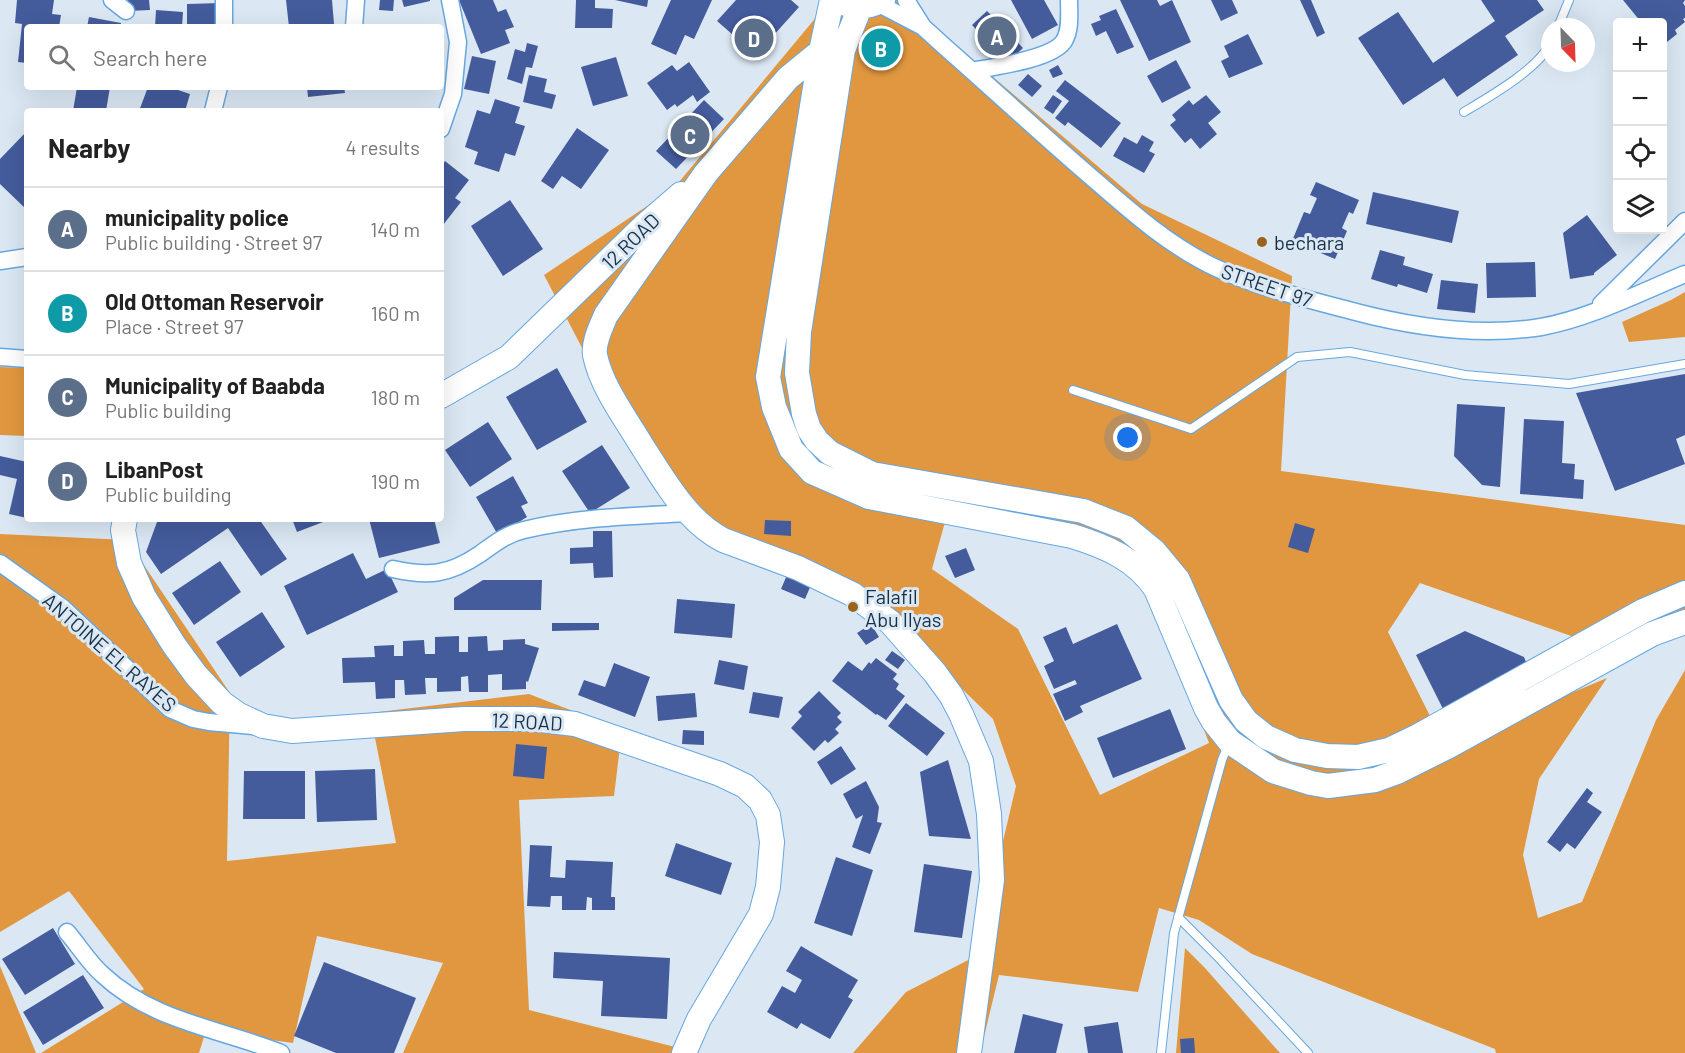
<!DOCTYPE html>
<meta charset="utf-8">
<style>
body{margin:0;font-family:Barlow,sans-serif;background:#f2f2f2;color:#222}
.controls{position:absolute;right:18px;top:18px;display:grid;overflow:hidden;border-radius:6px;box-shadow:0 6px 24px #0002}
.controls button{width:54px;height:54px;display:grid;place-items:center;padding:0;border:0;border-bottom:2px solid #e0e0e0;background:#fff;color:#222;font:30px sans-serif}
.compass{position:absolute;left:1541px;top:18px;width:54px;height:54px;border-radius:50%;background:#fff;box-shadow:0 6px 24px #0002;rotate:157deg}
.you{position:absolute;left:1128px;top:438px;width:21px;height:21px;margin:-15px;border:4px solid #fff;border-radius:50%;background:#1a73e8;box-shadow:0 0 0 9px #1a73e833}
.badge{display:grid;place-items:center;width:39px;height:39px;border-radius:50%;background:#db2777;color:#fff;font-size:20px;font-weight:700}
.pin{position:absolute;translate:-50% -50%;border:3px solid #fff;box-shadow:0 2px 6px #0006}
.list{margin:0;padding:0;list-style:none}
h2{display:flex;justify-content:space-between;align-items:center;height:78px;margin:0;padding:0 24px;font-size:26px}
h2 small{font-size:20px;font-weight:400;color:#767676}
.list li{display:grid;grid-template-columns:39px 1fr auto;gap:18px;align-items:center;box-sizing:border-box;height:84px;padding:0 24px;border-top:2px solid #e0e0e0}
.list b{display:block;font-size:22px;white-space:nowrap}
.list p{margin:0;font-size:20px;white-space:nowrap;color:#767676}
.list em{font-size:20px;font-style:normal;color:#767676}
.icon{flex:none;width:33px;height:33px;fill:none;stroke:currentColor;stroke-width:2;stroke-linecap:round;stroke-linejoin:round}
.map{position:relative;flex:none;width:1685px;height:1053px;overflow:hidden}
.search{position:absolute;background:#fff;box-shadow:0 6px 24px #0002;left:24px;top:24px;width:420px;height:66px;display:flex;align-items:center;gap:15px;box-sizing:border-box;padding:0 21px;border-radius:6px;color:#767676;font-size:22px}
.panel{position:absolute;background:#fff;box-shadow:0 6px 24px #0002;left:24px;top:108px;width:420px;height:414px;border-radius:6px}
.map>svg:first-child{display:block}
.forest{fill:#e1973f;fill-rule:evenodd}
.building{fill:#445c9c}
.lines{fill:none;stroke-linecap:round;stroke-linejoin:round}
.lane-casing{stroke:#67a7e0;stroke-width:10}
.street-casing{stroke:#67a7e0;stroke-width:19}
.secondary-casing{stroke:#67a7e0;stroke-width:26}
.lane{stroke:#fff;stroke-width:8}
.street{stroke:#fff;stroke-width:16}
.secondary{stroke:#fff;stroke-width:24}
.poi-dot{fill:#9a631d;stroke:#dbe8f4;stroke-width:2}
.labels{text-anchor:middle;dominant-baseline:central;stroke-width:6;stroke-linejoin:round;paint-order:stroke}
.street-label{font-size:20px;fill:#153047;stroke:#dbe8f4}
.poi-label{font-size:20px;fill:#153047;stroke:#dbe8f4;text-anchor:start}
</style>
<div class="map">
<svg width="1685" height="1053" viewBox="0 0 1685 1053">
<rect width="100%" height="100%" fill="#dbe8f4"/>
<path class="forest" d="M870,0h33l239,204 150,72 -11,195 404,54v104l-68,23 -197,-69 -32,49 57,114 162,-68 -68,101 -16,76 15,63 44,-16 74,-182 29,-50v383h-189l-1,-4 -243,-95 -53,-34 -40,-12 -21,84 -139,-17 -19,78h-127l53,-61 70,-36 40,-170 -23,-67 -74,-72 -130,-83 -125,-72 -73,-127 -47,-90 130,-87 154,-185zM952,497l128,37 70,54 59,155 -109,52 -82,-166 -86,-60z
M1685,292v45l-56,5 -7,-20 49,-22z
M0,367l27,1v68l-27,-1z
M0,534l127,6 103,153 -3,168 169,-18 -26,-130 159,-19 93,36 -8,66 -95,4 10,210 170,43h-296l40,-90 -126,-27 -24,107 -29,-4 -56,-15 -9,29h-158l103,-64 -75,-98 -69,41z
M1185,948l20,20 75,85h-104z
M0,966l36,87h-36z"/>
<path class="building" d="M17,0h37l-2,14 9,1 -2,12h-32v36l-9,-1 4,-38 -7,-1z
M128,0h21l1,10 -21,1z
M286,0h46l2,24 -45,3z
M380,0h14l-1,11 -14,-1z
M402,0h28v1l-26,6z
M459,0h34l5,12 8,-3 8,18 -9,3 5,13 -29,11z
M576,0h19v8l18,1 -1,19h-37z
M615,0h33l-1,7z
M671,0h41l-18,39 -9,-4 -9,20 -25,-11z
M736,0h55l8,7 -43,48 -39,-34z
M1011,0h33l14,25 -26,14z
M1120,0h37l3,6 12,-6 19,42 -42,19z
M1211,0h21l6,13 -17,8z
M1300,0h11l14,33 -8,4z
M1481,0h56l7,10 -39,26 13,19 -61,42 -13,-19 -41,27 -45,-67 40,-26 35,51 62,-42z
M1623,0h62l-2,3 2,3v12l-2,1 2,3 -10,8 2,4 -15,12v-24h-21z
M221,3v24h-34v-23z
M1116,9l18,38 -17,7 -11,-23 -10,5 -5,-12 10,-4 -2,-4z
M156,10l27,2 -1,15h-27z
M987,11l36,37 -15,14 -36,-37z
M89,17l32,6v4h-34z
M1248,34l15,30 -34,14 -8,-17 8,-4 -5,-11z
M874 48a7 7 0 1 1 14 0a7 7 0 1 1-14 0Z
M527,43l11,3 -6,22 -6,-1 -4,17 -15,-5 8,-30 10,3z
M472,56l24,5 -7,33 -25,-5z
M616,57l12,39 -35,10 -12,-39z
M1176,60l15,28 -29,15 -15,-27z
M689,62l21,30 -13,10 -4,-7 -16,12 -2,-3 -8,6 -20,-27 25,-18 5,6z
M1058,65l5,9 -10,4 -4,-8z
M1028,74l14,12 -10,11 -14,-12z
M529,75l18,4 -3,13 12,3 -4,14 -29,-7z
M1065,80l56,43 -20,25 -33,-26 -3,4 -10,-8 14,-17 -13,-10z
M77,87h33l-4,24h-33z
M148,87h21l21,7 -5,17h-46z
M307,87h37l1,6 -37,4z
M1053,95l9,6 -9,13 -9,-6z
M1206,95l15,17 -13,11 9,11 -17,15 -9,-11 -6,5 -15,-18 6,-5 -4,-5 17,-15 4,5z
M495,99l25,8 -5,16 10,3 -10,30 -10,-3 -6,19 -25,-8 4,-12 -13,-5 12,-37 13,4z
M704,100l20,19 -48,50 -20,-18z
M577,128l32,22 -28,39 -19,-13 -9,13 -12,-8z
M27,131v79l-27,-26v-25z
M1142,135l12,7 -5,9 6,3 -11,19 -31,-17 11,-19 13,7z
M445,161l24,19 -14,18 6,4 -18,23 -2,-1v-57z
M1316,182l43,18 -6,14 -4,-2 -7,16 5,3 -12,28 -43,-18 12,-29 6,2 7,-16 -7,-3z
M1373,192l86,19 -7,32 -86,-19z
M510,200l33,49 -40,27 -32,-50z
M1587,215l30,40 -23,18v2l-24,4 -7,-46z
M1380,250l25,7 -2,8 30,9 -6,19 -29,-9 -1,3 -26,-8z
M1535,262l1,35 -49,1 -1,-35z
M1441,280l37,4 -3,29 -38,-4z
M557,368l30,54 -50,28 -31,-53z
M1685,374v61l-9,4 9,25 -70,27 -39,-98z
M1457,404l48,3 -5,80 -18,-2 -28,-29z
M1524,419l40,2 -2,42 13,1 -1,15 10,1 -1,19 -63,-5z
M488,422l24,37 -42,28 -25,-37z
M602,445l28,43 -40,25 -28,-42z
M0,456l27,6v56l-18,-4 8,-35 -17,-4z
M513,476l15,27 -7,3 6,11 -29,18 -22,-38z
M165,519h94l28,40 -26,17 -33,-48 -67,46 -15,-22 11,-30z
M292,519h39l-34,13z
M369,519h65l6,24 -61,15z
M765,520l26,1v15l-27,-2z
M1295,523l20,6 -7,24 -20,-6z
M593,531h19l1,46 -19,1 -1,-15 -23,1v-16l23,-1z
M966,548l9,22 -20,8 -10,-22z
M353,553l13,26 21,-10 11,23 -91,43 -23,-49z
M220,561l21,31 -47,33 -22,-32z
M787,575l24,10 -6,14 -24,-10z
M483,580h59l-1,30h-87v-12z
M677,599l58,5 -3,34 -58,-5z
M262,612l23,35 -45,30 -24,-35z
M552,623h47v7l-47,1z
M871,624l8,13 -13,8 -9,-12z
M1117,624l25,55 -62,27 3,6 -18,9 -12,-27 24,-10 -2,-4 -21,9 -10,-23 10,-5 -11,-24 23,-10 7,17z
M1465,631l59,26 4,10 -85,42 -27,-54z
M459,636v16h9v-15l19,-1 1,15 15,-1v-10l22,-1v5l14,4 -11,34 -2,-1v8l-24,1v-16l-14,1v17h-19l-1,-16 -7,1v14l-24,1v-14h-12l1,16 -21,1 -1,-15h-9v18l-19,1 -1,-17 -32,1 -1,-25 33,-1 -1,-11 20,-1v11h9v-15l21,-1 1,14h10v-17z
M892,651l13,9 -7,9 -13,-9z
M876,658l21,16 -4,5 6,5 -3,5 9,7 -19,24 -9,-6 -1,1 -44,-34 16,-20 14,10 7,-9 2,2z
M719,660l29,6 -4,24 -30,-6z
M614,663l36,14 -15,40 -57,-22 6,-15 21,7z
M819,691l22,22 -4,4 5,5 -7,7 4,4 -11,10 -3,-3 -11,11 -23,-23 11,-12 -4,-4z
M753,692l30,5 -4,21 -30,-5z
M695,693l2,24 -39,4 -2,-25z
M906,703l39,30 -18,23 -39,-30z
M1170,709l16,40 -73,29 -16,-40z
M683,730l21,1v14l-22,-1z
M516,744l31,3 -3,32 -31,-3z
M841,746l15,23 -25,16 -14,-23z
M948,760l23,79 -42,-3 -9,-64z
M375,769l2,51 -60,2 -2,-51z
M244,771h61v48h-62z
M866,781l13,26 -2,15 5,1 -12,31 -18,-7 11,-32 -7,4 -13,-25z
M1587,788l6,5 -6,9 15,10 -27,37 -8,-6 -7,9 -13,-10z
M676,843l56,20 -11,32 -56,-19z
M530,845l22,1 -2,31 15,1 1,-18 47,2 -2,35h4v13h-23v-12l-5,-1 -1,13h-24v-14h-11l-1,11 -23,-1z
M836,857l37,13 -21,66 -38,-13z
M924,864l48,7 -10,67 -48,-6z
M53,928l22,36 -50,31 -23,-36z
M801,946l57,34 -10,17 5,3 -23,39 -29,-16 -4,6 -30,-17 15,-26 13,7 7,-13 -16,-9z
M554,952l116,6 -3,61 -66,-3 2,-35 -50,-3z
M324,962l92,36 -22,55h-58l-42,-17z
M83,975l21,33 -61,37 -20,-33z
M1023,1014l40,10 -7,29h-42z
M1118,1022l5,31h-35l-4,-26z
M1194,1038l1,15h-14l-1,-14z"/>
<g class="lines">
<defs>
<path id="lane" d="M1558,27l11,-27
M1464,112c25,-15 74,-43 86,-68
M1073,390l118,39 106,-72 53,-5 115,23 104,9 116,-20
M1178,917l41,41 89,95
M1161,1053l13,-120 48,-173 6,-15"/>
<path id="street" d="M112,0l14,11
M224,0v27
M906,0l17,27 22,20c49,43 96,87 145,129 39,34 78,69 124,91 43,20 92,32 138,44 60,16 127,26 189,16 49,-9 98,-34 144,-53
M877,3l46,24
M354,27l2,-27
M972,71c21,-4 81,-12 92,-30 7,-11 5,-28 5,-41
M213,111l6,-24
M441,129l12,-35 5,-52 -8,-42
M0,261l27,-4
M1601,304l84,-83
M0,357l27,2
M0,563l63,45 107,101 23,10 16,3 44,4
M393,569c35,8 56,6 87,-15 14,-10 26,-20 44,-24 54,-13 109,-14 165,-17
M67,932c12,14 22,31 36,43 49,46 118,54 178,78"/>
<path id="secondary" d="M832,0l-11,51 -53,326 6,30 17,42 21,23 57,25 203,39c33,10 64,23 84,53l50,119 8,14 16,20 43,29 38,12 17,3 47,-6 22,-8 52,-26 203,-112 33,-12
M846,4c14,5 25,2 37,-4
M860,7l-17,43 -44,282 -2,41 7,41 5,15 8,12 13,12 42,21 211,37 43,17 28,23 24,29 53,120 15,21 20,16 29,13 32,6 31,1 31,-7 29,-14 225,-125 42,-18
M829,50l-8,1 -33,27 -82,95 -100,142c-5,12 -13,27 -11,40 6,31 31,64 47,91 15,23 29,48 48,68 10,11 20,19 33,26l75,28 54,26 38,28 45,51 16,22 10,19 20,47 8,53 3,66 -23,173
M441,396l68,-39 135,-131 37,-32
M125,519l-2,11 6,33 15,34 30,48 22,30 26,28 17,12 24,11 29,5 172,-12h69l42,5 145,50 25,12 15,14 8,15 4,27 -4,45 -7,27 -62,105 -15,34"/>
</defs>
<use href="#lane" class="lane-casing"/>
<use href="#street" class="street-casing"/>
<use href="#secondary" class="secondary-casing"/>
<use href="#lane" class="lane"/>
<use href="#street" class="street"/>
<use href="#secondary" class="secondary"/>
</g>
<g class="poi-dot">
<circle cx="1262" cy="242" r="6"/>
<circle cx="853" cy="607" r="6"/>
</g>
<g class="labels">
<g class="street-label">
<text transform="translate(630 241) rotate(-44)">12 ROAD</text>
<text transform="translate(1267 285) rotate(19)">STREET 97</text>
<text transform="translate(110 652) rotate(41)">ANTOINE EL RAYES</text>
<text transform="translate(527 721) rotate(3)">12 ROAD</text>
</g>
<g class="poi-label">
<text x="1274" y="242">bechara</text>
<text x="865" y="596">Falafil<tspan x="865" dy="23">Abu Ilyas</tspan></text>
</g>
</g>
</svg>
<div class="controls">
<button>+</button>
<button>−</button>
<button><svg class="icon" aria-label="locate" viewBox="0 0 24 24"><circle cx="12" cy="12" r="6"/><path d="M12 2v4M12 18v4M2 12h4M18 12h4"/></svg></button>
<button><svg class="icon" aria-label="layers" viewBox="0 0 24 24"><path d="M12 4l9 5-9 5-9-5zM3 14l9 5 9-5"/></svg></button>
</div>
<svg class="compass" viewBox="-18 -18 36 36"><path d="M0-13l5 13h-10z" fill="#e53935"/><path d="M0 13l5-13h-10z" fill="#767676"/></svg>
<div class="you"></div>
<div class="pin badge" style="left:997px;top:36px;background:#5c6f8a">A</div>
<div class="pin badge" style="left:881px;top:48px;background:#0f9aa8">B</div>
<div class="pin badge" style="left:690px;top:135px;background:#5c6f8a">C</div>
<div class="pin badge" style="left:754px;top:38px;background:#5c6f8a">D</div>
<div class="search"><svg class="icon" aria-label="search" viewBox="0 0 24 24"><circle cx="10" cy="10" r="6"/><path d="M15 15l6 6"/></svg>Search here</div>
<section class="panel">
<h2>Nearby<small>4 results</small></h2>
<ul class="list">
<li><span class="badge" style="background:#5c6f8a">A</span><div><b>municipality police</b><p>Public building · Street 97</p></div><em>140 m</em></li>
<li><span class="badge" style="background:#0f9aa8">B</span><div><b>Old Ottoman Reservoir</b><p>Place · Street 97</p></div><em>160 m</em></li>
<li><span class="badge" style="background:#5c6f8a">C</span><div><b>Municipality of Baabda</b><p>Public building</p></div><em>180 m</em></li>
<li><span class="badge" style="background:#5c6f8a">D</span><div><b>LibanPost</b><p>Public building</p></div><em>190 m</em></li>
</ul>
</section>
</div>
